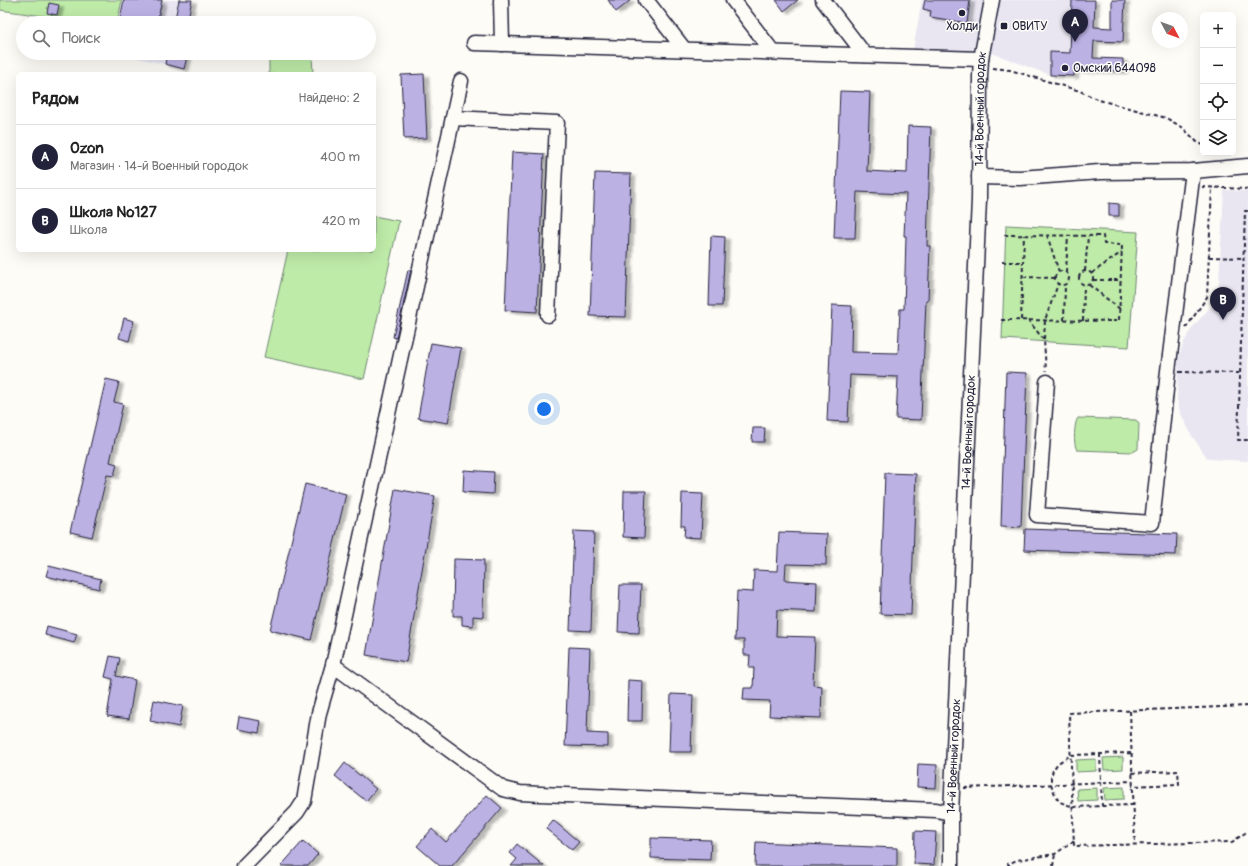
<!DOCTYPE html>
<html lang="ru">
<meta charset="utf-8">
<style>
body{margin:0;font-family:Pangolin,sans-serif;background:#f6f6f6;color:#222}
.controls{position:absolute;right:12px;top:12px;display:grid;overflow:hidden;border-radius:6px;box-shadow:0 4px 16px #0002}
.controls button{width:36px;height:36px;display:grid;place-items:center;padding:0;border:0;border-bottom:1px solid #e0e0e0;background:#fff;color:#222;font:20px sans-serif}
.compass{position:absolute;left:1152px;top:12px;width:36px;height:36px;border-radius:50%;background:#fff;box-shadow:0 4px 16px #0002;rotate:131deg}
.you{position:absolute;left:544px;top:409px;width:14px;height:14px;margin:-10px;border:3px solid #fff;border-radius:50%;background:#1a73e8;box-shadow:0 0 0 6px #1a73e833}
.badge{display:grid;place-items:center;width:26px;height:26px;border-radius:50%;background:#22223b;color:#fff;font-size:13px;font-weight:700}
.pin{position:absolute;translate:-50% -33px;filter:drop-shadow(0 1px 2px #0008)}
.pin::after{content:'';position:absolute;top:21px;width:14px;height:12px;background:inherit;clip-path:polygon(0 0,100% 0,50% 100%)}
.list{margin:0;padding:0;list-style:none}
h2{display:flex;justify-content:space-between;align-items:center;height:52px;margin:0;padding:0 16px;font-size:17px}
h2 small{font-size:13px;font-weight:400;color:#767676}
.list li{display:grid;grid-template-columns:26px 1fr auto;gap:12px;align-items:center;box-sizing:border-box;height:64px;padding:0 16px;border-top:1px solid #e0e0e0}
.list b{display:block;font-size:15px;white-space:nowrap}
.list p{margin:0;font-size:13px;white-space:nowrap;color:#767676}
.list em{font-size:13px;font-style:normal;color:#767676}
.icon{flex:none;width:22px;height:22px;fill:none;stroke:currentColor;stroke-width:2;stroke-linecap:round;stroke-linejoin:round}
.map{position:relative;flex:none;width:1248px;height:866px;overflow:hidden}
.search{position:absolute;background:#fff;box-shadow:0 4px 16px #0002;left:16px;top:16px;width:360px;height:44px;display:flex;align-items:center;gap:10px;box-sizing:border-box;padding:0 14px;border-radius:22px;color:#767676;font-size:15px}
.panel{position:absolute;background:#fff;box-shadow:0 4px 16px #0002;left:16px;top:72px;width:360px;height:180px;border-radius:6px}
.map>svg:first-child{display:block}
.built{fill:#e9e6f1}
.green{fill:#beeba8;stroke:#708672}
.building{fill:#bbb1e3;stroke:#22223b;filter:url(#shadow)}
.lines{fill:none;stroke-linecap:round;stroke-linejoin:round}
.minor-casing{stroke:#22223b;stroke-width:17}
.path{stroke:#22223b;stroke-width:2;stroke-dasharray:4 3;stroke-linecap:butt}
.minor{stroke:#fdfcf7;stroke-width:14}
.poi-dot{fill:#22223b;stroke:#fdfcf7;stroke-width:1.5}
.labels{text-anchor:middle;dominant-baseline:central;stroke-width:3;stroke-linejoin:round;paint-order:stroke}
.poi-label{font-size:12px;fill:#22223b;stroke:#fdfcf7;text-anchor:start}
.street-label{font-size:12px;fill:#22223b;stroke:#fdfcf7}
</style>
<div class="map">
<svg width="1248" height="866" viewBox="0 0 1248 866">
<defs>
<filter id="shadow"><feDropShadow dx="4.5" dy="2.5" stdDeviation="1" flood-color="#0004"/></filter>
</defs>
<rect width="100%" height="100%" fill="#fdfcf7"/>
<filter id="ink" filterUnits="userSpaceOnUse"><feTurbulence type="fractalNoise" baseFrequency=".025" numOctaves="2"/><feDisplacementMap in="SourceGraphic" scale="8" xChannelSelector="R" yChannelSelector="G"/><feConvolveMatrix kernelMatrix="1 2 1 2 8 2 1 2 1" color-interpolation-filters="sRGB"/></filter>
<g filter="url(#ink)">
<path class="built" d="M124,0h68l-5,23h-68z
M922,0h173l-2,58 30,1v12l-48,-1 -1,6 -24,-1 -58,-22 -79,-3z
M118,53h70l-4,16z
M1224,190l24,1v270l-40,-2 -16,-23 -12,-24 -3,-12 1,-41 6,-17 8,-14 26,-30z"/>
<path class="green" d="M0,0h122l-5,23h-24l-93,-13z
M312,55l1,19h-44v-17z
M374,216l25,5 -35,158 -100,-22 24,-107h86z
M1006,225l132,7 -9,115 -127,-8z
M1078,418l58,2 3,4 -1,25 -5,3 -56,-2c-4,-5 -3,-28 1,-32z
M1123,757v12l-19,1 -1,-12z
M1096,759v12l-20,1v-12z
M1124,787v12l-19,1 -1,-12z
M1097,788v12l-19,1 -1,-12z"/>
<path class="building" d="M124,0h38l-5,23h-38z
M179,0h13l-5,23h-13z
M608,0h23l-15,12z
M776,0h22l-14,11z
M925,0h45l-3,23 -37,-6 1,-6 -8,-2z
M1072,0h23l-1,27 18,1v-28h13l-2,42 -29,-1 -1,17 30,1v12l-49,-1v6l-24,-1v-23l20,1z
M49,3l10,2 -2,10 -10,-2z
M167,53h21l-4,16 -19,-5z
M424,74l3,64 -23,1 -3,-64z
M840,91l30,1 -3,79 40,2 1,-47 23,1 -4,119h3l-2,55h-2l-5,119 -25,-1 2,-42 -48,-2 -2,47 -21,-1 5,-116 20,1 -1,46 47,1 2,-44h4l2,-73h-2l2,-42 -49,-2 -2,46h-21z
M512,152l32,2 -7,158 -32,-2z
M595,173l36,1 -5,143 -36,-1z
M1109,203l10,1v12h-10z
M711,236l14,1 -3,69h-13z
M408,270h3l-15,68 -3,-1z
M124,318l10,3 -5,20 -10,-3z
M431,343l30,5 -13,75 -30,-5z
M1006,372l21,1 -6,154 -20,-1z
M106,379l13,3 -5,20 9,2 -13,58 7,2 -3,12 -7,-1 -15,62 -22,-5z
M753,428h12l-1,14h-12z
M464,470l30,2 -1,22 -30,-2z
M885,473l31,1 -5,141 -31,-1z
M305,484l41,10 -35,146 -41,-10z
M395,489l40,7 -29,166 -40,-7z
M624,491h22l-2,47 -21,-1z
M682,493l21,1 -2,44 -17,-1 1,-11h-4z
M1025,529l152,5 -1,21 -152,-5z
M574,531l20,1 -3,99 -21,-1z
M779,532l48,2 -1,31 -40,-1 -1,16 32,2 -1,30 -39,-2 -1,26 39,1 -2,48 9,1 -1,32 -52,-2 1,-15 -27,-1 1,-12h9l1,-20h-5l1,-13h-6v-15h-9l2,-49 16,1 1,-22 23,1z
M454,559l30,1 -1,57 -10,-1v10l-11,-1v-9h-9z
M49,566l52,13 -2,10 -53,-13z
M620,585h21l-2,48 -21,-1z
M47,626l30,8 -3,9 -29,-8z
M569,647l21,1 -3,85 21,1v13l-43,-1z
M110,656l10,2 -4,18 19,4 -6,39 -22,-3 6,-37 -8,-2z
M628,680l15,1 -1,40h-15z
M671,694l22,1 -2,57h-22z
M154,700l29,6 -4,21 -29,-6z
M239,717l22,4 -2,12 -22,-4z
M345,763l31,26 -10,12 -31,-25z
M918,764l19,1 -1,23 -19,-1z
M487,795l15,13 -50,58h-12l-23,-20 15,-17 14,13z
M553,820l26,22 -7,8 -26,-21z
M915,831l21,1 -2,33 -20,-1z
M651,838l60,2 -1,20 -59,-2z
M303,841l15,13 -10,12h-27z
M756,842l141,6v18h-142z
M517,844l27,22h-33l6,-7 -7,-6z"/>
<g class="lines">
<defs>
<g id="minor">
<path d="M501,0l1,44"/>
<path d="M646,0l38,49"/>
<path d="M733,0l40,52"/>
<path d="M823,0l42,55"/>
<path d="M474,43l507,16"/>
<path d="M453,118l104,5 -9,192"/>
<path d="M979,177l41,1 80,-6 93,-1 55,-5"/>
<path d="M1047,382l-10,133 115,8 16,-152 25,-200"/>
<path d="M333,665l170,124 17,4 20,1 396,16 15,3"/>
<path d="M244,866l53,-54 7,-11 15,-88 14,-48 128,-584"/>
<path id="s1" d="M951,866v-53l28,-613 1,-124 1,-17 11,-59"/>
</g>
</defs>
<use href="#minor" class="minor-casing"/>
<path class="path" d="M993,68l17,2 70,21 19,9 67,18 16,9 15,15 6,3
M1225,153l6,1
M1202,187l46,2
M1248,211h-3l-7,229h10
M1047,235l12,37
M1209,257l34,1
M1002,262h22
M1079 278a7 7 0 1 1 14 0a7 7 0 1 1-14 0Z
M1055 278a7 7 0 1 1 14 0a7 7 0 1 1-14 0Z
M1085,271l3,-35
M1066,272l2,-37
M1092,273l30,-21
M1023,277l32,1
M1093,280h28
M1089,285l31,24
M1001,320l118,1 3,-76 -18,-1 -1,-8 -100,-1
M1021,320l3,-85
M1028,320l16,20 2,31
M1064,320l1,-35
M1083,321l1,-35
M1186,328l21,-31 5,-109
M1044,339l1,-19 13,-36
M1179,372l61,1
M1248,706l-179,7 5,133 158,-4 16,-11
M1130,711l5,134
M1131,753l-60,2 -13,8 -5,7 -2,7v7l5,13 4,5 13,5 60,-2
M1100,754l2,52
M1132,773l46,-2 1,13 -47,2
M964,788l168,-7
M1010,866l-2,-2 9,-4 38,-6 19,-13
M1053,866l2,-12"/>
<use href="#minor" class="minor"/>
</g>
</g>
<g class="poi-dot">
<circle cx="962" cy="13" r="4"/>
<rect x="1000" y="22" width="8" height="8" rx="2"/>
<circle cx="1065" cy="68" r="4"/>
</g>
<g class="labels">
<g class="poi-label">
<text x="962" y="26" text-anchor="middle">Холди</text>
<text x="1012" y="26">ОВИТУ</text>
<text x="1073" y="68">Омский 644098</text>
</g>
<g class="street-label">
<text stroke="none"><textPath href="#s1" startOffset="758">14-й Военный городок</textPath></text>
<text stroke="none"><textPath href="#s1" startOffset="434">14-й Военный городок</textPath></text>
<text stroke="none"><textPath href="#s1" startOffset="110">14-й Военный городок</textPath></text>
</g>
</g>
</svg>
<div class="controls">
<button>+</button>
<button>−</button>
<button><svg class="icon" aria-label="locate" viewBox="0 0 24 24"><circle cx="12" cy="12" r="6"/><path d="M12 2v4M12 18v4M2 12h4M18 12h4"/></svg></button>
<button><svg class="icon" aria-label="layers" viewBox="0 0 24 24"><path d="M12 4l9 5-9 5-9-5zM3 14l9 5 9-5"/></svg></button>
</div>
<svg class="compass" viewBox="-18 -18 36 36"><path d="M0-13l5 13h-10z" fill="#e53935"/><path d="M0 13l5-13h-10z" fill="#767676"/></svg>
<div class="you"></div>
<div class="pin badge" style="left:1075px;top:42px">A</div>
<div class="pin badge" style="left:1223px;top:320px">B</div>
<div class="search"><svg class="icon" aria-label="search" viewBox="0 0 24 24"><circle cx="10" cy="10" r="6"/><path d="M15 15l6 6"/></svg>Поиск</div>
<section class="panel">
<h2>Рядом<small>Найдено: 2</small></h2>
<ul class="list">
<li><span class="badge">A</span><div><b>Ozon</b><p>Магазин · 14-й Военный городок</p></div><em>400 m</em></li>
<li><span class="badge">B</span><div><b>Школа №127</b><p>Школа</p></div><em>420 m</em></li>
</ul>
</section>
</div>
